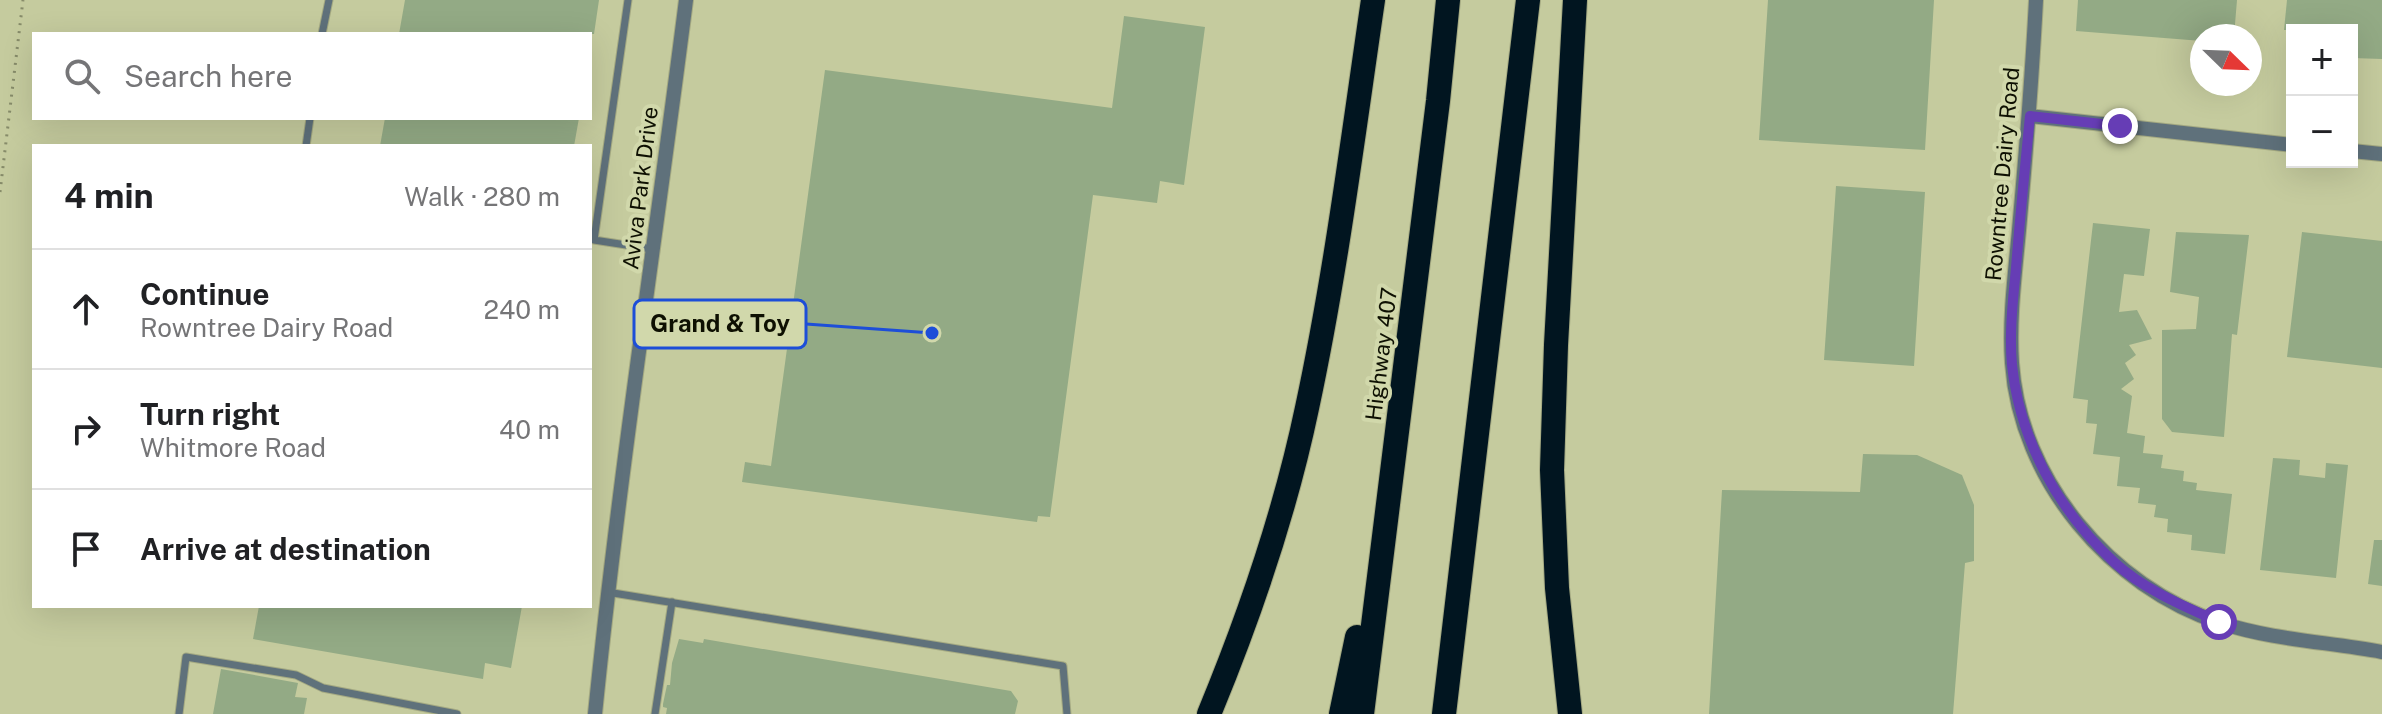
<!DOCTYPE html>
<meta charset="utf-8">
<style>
body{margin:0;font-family:"Public Sans",sans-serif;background:#f6f6f6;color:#202124}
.controls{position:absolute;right:24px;top:24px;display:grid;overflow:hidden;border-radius:0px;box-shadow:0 8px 32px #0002}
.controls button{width:72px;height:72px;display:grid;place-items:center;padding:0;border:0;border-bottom:2px solid #e0e0e0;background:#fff;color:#202124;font:40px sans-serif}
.compass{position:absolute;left:2190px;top:24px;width:72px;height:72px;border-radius:50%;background:#fff;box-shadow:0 8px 32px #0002;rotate:113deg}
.stop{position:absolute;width:24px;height:24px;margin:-18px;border:6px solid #663db5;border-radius:50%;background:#fff}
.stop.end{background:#663db5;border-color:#fff;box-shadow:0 2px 8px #0008}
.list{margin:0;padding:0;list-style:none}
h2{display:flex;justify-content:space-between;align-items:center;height:104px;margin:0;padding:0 32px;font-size:34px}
h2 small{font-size:26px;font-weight:400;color:#757577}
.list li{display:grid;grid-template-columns:52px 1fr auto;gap:24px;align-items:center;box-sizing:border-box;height:120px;padding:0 32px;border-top:2px solid #e0e0e0}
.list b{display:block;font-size:30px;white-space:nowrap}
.list p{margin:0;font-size:26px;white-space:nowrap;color:#757577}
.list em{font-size:26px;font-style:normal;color:#757577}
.icon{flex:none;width:44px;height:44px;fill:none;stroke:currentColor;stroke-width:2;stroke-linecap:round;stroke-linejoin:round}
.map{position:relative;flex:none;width:2382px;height:714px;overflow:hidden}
.search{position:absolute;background:#fff;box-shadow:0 8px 32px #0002;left:32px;top:32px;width:560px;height:88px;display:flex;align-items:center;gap:20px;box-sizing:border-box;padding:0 28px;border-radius:0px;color:#757577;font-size:30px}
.panel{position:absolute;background:#fff;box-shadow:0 8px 32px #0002;left:32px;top:144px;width:560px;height:464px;border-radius:0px}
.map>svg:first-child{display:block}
.building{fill:#93aa85}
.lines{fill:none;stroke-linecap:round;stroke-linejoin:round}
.lane-casing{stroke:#a4a982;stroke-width:9}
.street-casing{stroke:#a4a982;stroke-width:16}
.highway-casing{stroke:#a4a982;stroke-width:26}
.path{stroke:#868b69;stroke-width:3;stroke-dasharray:2 6;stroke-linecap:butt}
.lane{stroke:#5f717b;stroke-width:7}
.street{stroke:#5f717b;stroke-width:14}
.highway{stroke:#011520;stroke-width:24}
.route{stroke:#663db5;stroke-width:10}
.labels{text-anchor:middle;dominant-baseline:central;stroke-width:8;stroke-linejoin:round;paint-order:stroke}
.street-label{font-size:22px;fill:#0e1002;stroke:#d1d8ab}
.leader{fill:none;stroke:#1d4ed8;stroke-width:3}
.callout-dot{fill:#1d4ed8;stroke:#d1d8ab;stroke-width:3}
.callout{fill:#d1d8ab;stroke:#1d4ed8;stroke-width:3}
.callout-label{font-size:24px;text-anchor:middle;font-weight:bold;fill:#0e1002}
</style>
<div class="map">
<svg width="2382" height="714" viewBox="0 0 2382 714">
<rect width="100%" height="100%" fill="#c5cb9e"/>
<path class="building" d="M405,0h194l-5,34h-195z
M1768,0h166l-9,150 -166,-10z
M2078,0h159l-3,36h-32v5l-126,-10z
M2287,0h95v59l-30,-1v-28h-68z
M1124,16l81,11 -21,158 -24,-4 -3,22 -64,-8 -43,322 -12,-1 -1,6 -295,-40 3,-20 26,4 54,-396 287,38z
M385,118h194l-5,28h-194z
M1836,186l89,6 -11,174 -90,-6z
M2093,223l57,6 -6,47 -20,-2 -5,38 18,-2 15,29 -23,6 7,10 -11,8 9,16 -13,10 11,7 -5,37 18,3 -2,17 20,2 -2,13 23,3 -1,10 14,2 -1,7 36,4 -7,60 -34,-4 1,-15 -25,-3 1,-13 -14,-2 2,-12 -18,-2 2,-15 -23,-2 3,-29 -27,-3 4,-30 -11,-1 2,-23 -15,-2z
M2176,232l73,3 -12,100 -5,-1 -8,103 -52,-5 -10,-13v-89l34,-1 3,-32 -29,-5z
M2302,232l80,9v127l-95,-11z
M1863,454l54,1 45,20 12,30v56l-9,2 -12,151h-244l13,-224 138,2z
M2273,458l27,2 -1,15 26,3 1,-15 22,2 -12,113 -76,-8z
M2374,540h8v46l-14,-2z
M259,606h263l-11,62 -26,-5 -2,16 -230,-40z
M679,639l24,4 1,-4 307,52 7,10 -3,13h-349l1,-6 -4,-1v-3l4,-19h3l2,-22z
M221,669l77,14 -3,14 12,1 -3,16h-91z"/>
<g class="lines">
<defs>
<path id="lane" d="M628,0l-34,240 58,9
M322,34l7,-34
M306,146l4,-28
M607,592l456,74 4,48
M179,714l7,-57 110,18 27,13 134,26
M655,714l17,-112"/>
<path id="street" d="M2036,0c-4,77 -10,153 -17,230 -4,44 -10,89 -7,133 8,117 98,224 209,260 52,17 108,19 161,29
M2030,116l262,29
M2352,151l30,3
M595,714c24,-239 61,-476 91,-714"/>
<path id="highway" d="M1209,714c41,-99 76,-201 98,-306 29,-135 46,-272 66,-408
M1341,714l16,-77
M1362,714l76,-613 10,-101
M1444,714l84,-714
M1570,714l-13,-126 -5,-118 4,-125 19,-345"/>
</defs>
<use href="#lane" class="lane-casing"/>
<use href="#street" class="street-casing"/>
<use href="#highway" class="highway-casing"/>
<path class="path" d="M0,192l23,-192"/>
<use href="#lane" class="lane"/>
<use href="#street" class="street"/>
<use href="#highway" class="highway"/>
</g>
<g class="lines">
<path class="route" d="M2120,126l-90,-10c-5,51 -10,101 -14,152 -3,31 -7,66 -4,97 8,76 46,145 102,197 29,27 69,44 105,60"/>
</g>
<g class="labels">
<g class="street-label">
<text transform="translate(2002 174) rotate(-85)">Rowntree Dairy Road</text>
<text transform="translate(640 188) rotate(-83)">Aviva Park Drive</text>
<text transform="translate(1381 354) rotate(-83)">Highway 407</text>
</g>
</g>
<path class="leader" d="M932 333L806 324"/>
<circle class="callout-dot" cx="932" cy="333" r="8"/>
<rect class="callout" x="634" y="300" width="172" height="48" rx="8"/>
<g class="callout-label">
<text x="720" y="332">Grand &amp; Toy</text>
</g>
</svg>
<div class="controls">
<button>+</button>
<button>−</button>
</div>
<svg class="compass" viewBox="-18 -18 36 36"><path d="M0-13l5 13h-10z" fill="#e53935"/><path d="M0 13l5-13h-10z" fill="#757577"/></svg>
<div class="stop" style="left:2219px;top:622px"></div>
<div class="stop end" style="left:2120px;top:126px"></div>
<div class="search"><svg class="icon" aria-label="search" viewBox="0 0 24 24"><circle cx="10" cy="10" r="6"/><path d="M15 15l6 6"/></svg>Search here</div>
<section class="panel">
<h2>4 min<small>Walk · 280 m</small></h2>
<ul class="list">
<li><svg class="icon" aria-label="ahead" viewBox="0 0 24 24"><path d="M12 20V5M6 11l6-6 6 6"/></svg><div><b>Continue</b><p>Rowntree Dairy Road</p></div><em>240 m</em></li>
<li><svg class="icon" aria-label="right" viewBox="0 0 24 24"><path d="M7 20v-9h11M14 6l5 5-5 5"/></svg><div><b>Turn right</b><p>Whitmore Road</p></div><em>40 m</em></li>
<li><svg class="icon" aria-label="arrive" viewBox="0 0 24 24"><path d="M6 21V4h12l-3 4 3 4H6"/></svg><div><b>Arrive at destination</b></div></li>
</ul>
</section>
</div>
